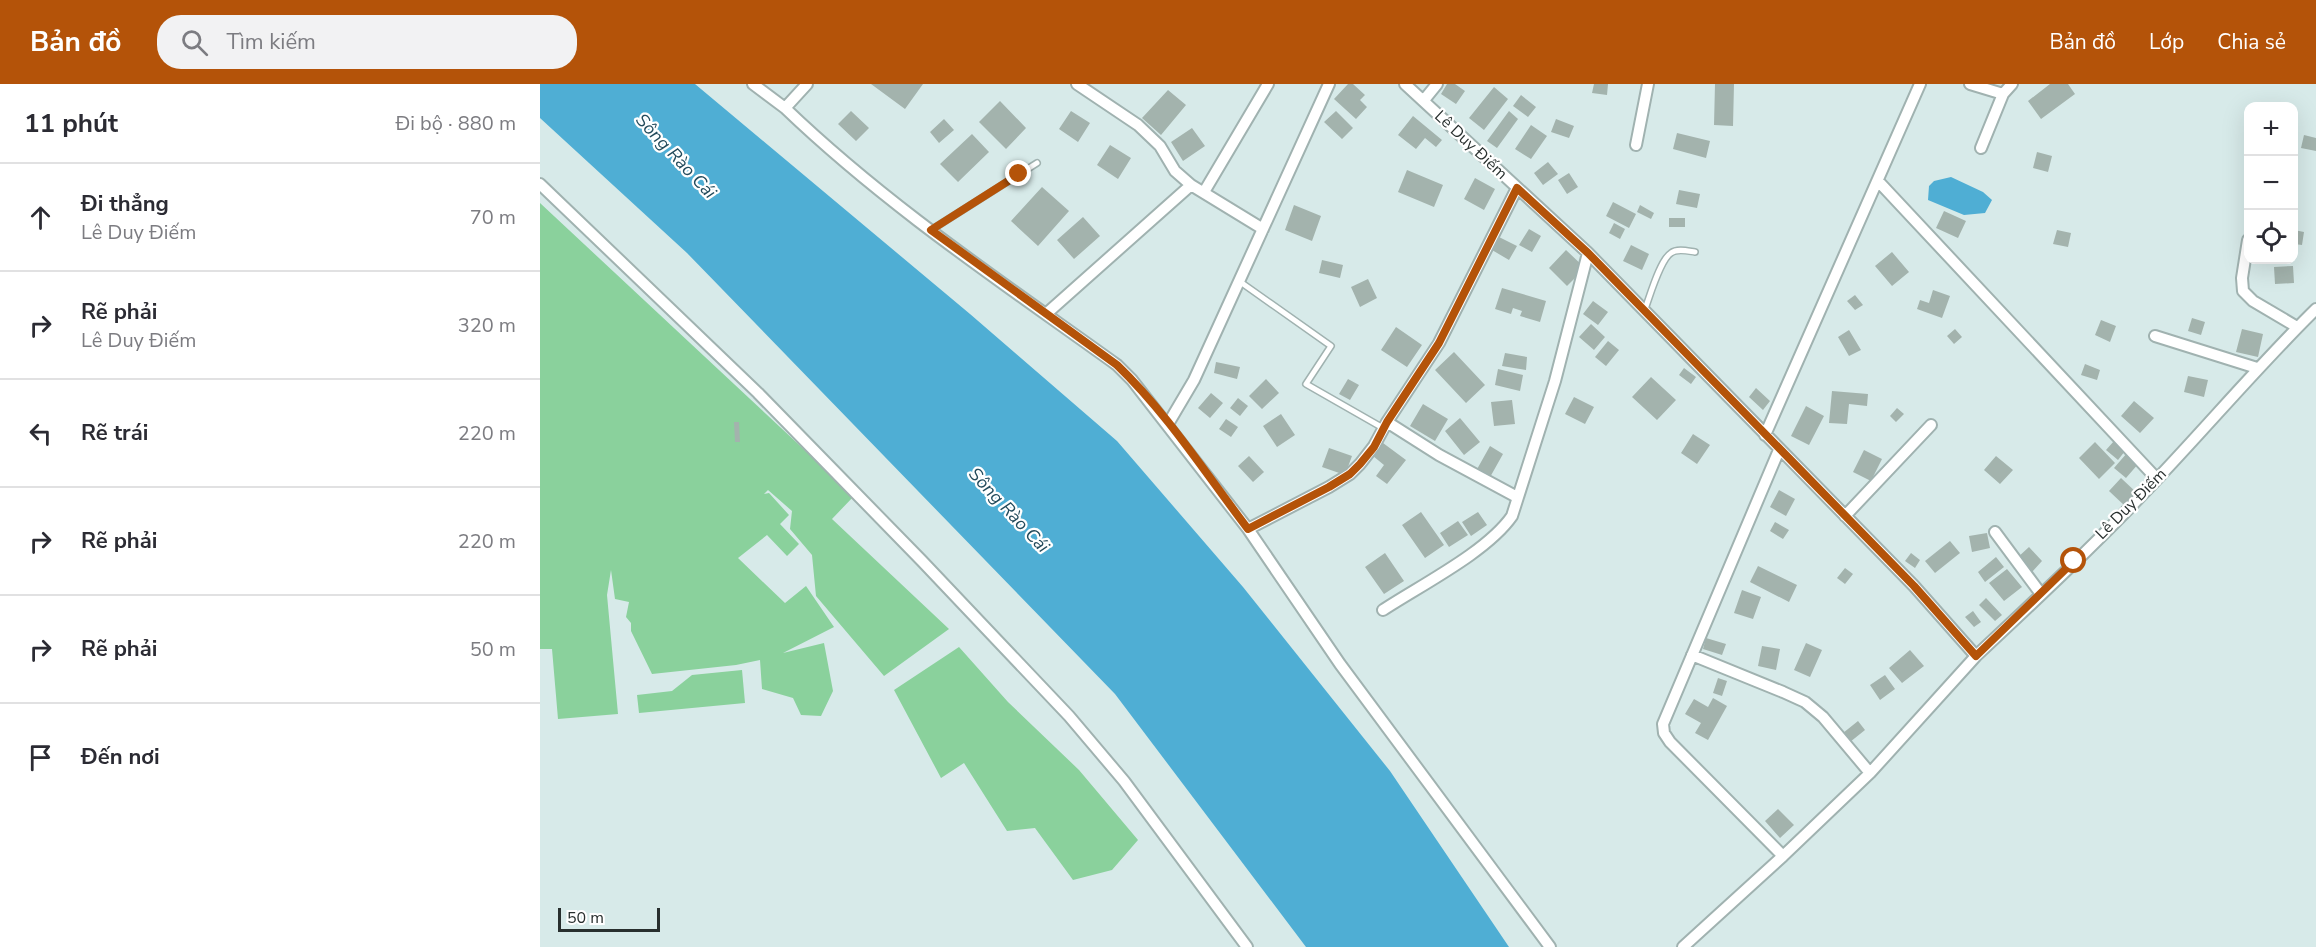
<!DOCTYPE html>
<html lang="vi">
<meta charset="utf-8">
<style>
body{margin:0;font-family:"Nunito Sans",sans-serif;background:#f2f2f3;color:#2b2b33}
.controls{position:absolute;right:18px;top:18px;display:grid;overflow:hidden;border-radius:12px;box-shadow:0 6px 24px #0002}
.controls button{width:54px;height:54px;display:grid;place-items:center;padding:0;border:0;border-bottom:2px solid #e1e1e2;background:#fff;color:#2b2b33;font:30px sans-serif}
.scale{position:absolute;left:18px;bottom:15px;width:102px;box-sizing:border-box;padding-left:6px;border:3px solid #282f2e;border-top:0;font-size:16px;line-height:21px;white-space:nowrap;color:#282f2e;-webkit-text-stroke:4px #fff;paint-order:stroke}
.stop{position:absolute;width:18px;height:18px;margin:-14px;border:4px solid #b45309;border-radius:50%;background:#fff}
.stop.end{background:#b45309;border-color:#fff;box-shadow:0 2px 6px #0008}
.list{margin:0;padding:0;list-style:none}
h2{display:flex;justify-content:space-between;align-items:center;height:78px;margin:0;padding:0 24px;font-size:26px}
h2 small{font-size:20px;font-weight:400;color:#7c7c81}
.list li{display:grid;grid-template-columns:39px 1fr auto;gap:18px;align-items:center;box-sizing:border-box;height:108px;padding:0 24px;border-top:2px solid #e1e1e2}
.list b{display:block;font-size:22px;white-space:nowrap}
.list p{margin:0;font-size:20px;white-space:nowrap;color:#7c7c81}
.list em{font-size:20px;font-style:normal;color:#7c7c81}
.icon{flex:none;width:33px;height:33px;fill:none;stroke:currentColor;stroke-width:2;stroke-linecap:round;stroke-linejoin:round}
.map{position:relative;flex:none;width:1776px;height:863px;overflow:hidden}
header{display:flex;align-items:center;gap:36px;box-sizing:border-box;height:84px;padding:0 30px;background:#b45309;color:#fff}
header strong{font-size:28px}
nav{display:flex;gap:33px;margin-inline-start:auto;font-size:21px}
.search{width:420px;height:54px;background:#f2f2f3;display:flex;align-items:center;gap:15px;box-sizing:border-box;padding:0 21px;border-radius:24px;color:#7c7c81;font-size:22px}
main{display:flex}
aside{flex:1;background:#fff}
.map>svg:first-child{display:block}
.green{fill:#8ad19c}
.water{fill:#4faed4}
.building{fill:#a3b3ad}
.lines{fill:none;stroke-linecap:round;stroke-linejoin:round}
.lane-casing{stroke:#a0b2b0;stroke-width:8}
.street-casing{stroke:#a0b2b0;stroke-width:14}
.lane{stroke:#fff;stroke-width:5}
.street{stroke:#fff;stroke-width:10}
.route{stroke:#b45309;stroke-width:8}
.labels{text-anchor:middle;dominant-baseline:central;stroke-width:4.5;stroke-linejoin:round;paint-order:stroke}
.street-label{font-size:16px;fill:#282f2e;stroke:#fff}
.water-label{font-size:18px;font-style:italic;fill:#234b5c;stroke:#fff}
</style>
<header>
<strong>Bản đồ</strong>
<div class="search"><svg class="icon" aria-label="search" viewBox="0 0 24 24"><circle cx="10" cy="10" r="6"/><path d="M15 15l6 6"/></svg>Tìm kiếm</div>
<nav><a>Bản đồ</a><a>Lớp</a><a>Chia sẻ</a></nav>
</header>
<main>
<aside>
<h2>11 phút<small>Đi bộ · 880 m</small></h2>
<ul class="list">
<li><svg class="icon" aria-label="ahead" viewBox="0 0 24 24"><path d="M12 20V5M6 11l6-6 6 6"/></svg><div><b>Đi thẳng</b><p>Lê Duy Điếm</p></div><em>70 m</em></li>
<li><svg class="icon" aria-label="right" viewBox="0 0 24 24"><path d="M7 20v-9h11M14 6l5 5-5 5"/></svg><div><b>Rẽ phải</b><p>Lê Duy Điếm</p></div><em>320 m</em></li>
<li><svg class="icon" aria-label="left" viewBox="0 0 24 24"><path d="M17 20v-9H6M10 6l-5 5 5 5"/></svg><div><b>Rẽ trái</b></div><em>220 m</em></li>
<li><svg class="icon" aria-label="right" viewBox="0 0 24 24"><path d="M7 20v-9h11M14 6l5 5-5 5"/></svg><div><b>Rẽ phải</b></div><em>220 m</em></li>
<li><svg class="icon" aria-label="right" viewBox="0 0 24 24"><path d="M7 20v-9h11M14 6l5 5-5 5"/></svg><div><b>Rẽ phải</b></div><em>50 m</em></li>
<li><svg class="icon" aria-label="arrive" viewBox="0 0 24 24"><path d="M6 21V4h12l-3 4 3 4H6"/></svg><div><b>Đến nơi</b></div></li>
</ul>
</aside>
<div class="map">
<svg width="1776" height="863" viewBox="0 0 1776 863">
<rect width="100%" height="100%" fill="#d7eae9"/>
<path class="green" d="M0,119l314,293 -22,23 117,110 -65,47 -68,-80 -4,-41 -22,-26 2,-18 -24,-21 -4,4 5,-1 20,22 -9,9 19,20 -12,12 -20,-21 -29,23 47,45 21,-17 28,41 -51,26 41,-10 9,48 -12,25 -20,-1 -8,-17 -31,-9 -2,-29 -24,5 -84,9 -21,-43v-8l-5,-6 3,-15 -14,-3 -4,-29 -4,25 11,119 -60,5 -6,-70h-12z
M419,563l49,55 71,68 59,70 -26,30 -39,10 -38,-52 -28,3 -43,-68 -23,15 -47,-88z
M202,586l3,33 -106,10 -2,-18 35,-4 20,-16z"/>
<path class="water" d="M0,0h155l275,230 147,127 126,146 147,184 119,176h-203l-191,-253 -428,-441 -147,-135z
M1411,93l32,15 9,8 -7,13 -21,2 -36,-15 1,-14 5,-5z"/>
<path class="building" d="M331,0h52l-18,25z
M808,0h5l12,11 -5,5 7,7 -11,12 -22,-20z
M907,0h8l10,7 -9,13 -15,-10z
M1054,0h14l-1,11 -15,-2z
M1175,0h19l-1,42 -19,-1z
M1510,0h18l7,10 -34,25 -13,-18z
M954,3l14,12 -24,31 -15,-12z
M628,6l18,15 -25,30 -19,-17z
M981,11l15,12 -8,10 -15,-11z
M460,17l26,27 -20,21 -27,-27z
M311,27l18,17 -13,13 -18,-17z
M531,27l19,12 -12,19 -19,-13z
M796,27l17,17 -11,11 -18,-17z
M969,27l9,8 -21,29 -10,-7z
M873,32l29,24 -6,7 -11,-9 -9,11 -18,-14z
M404,35l10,11 -15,13 -9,-11z
M1016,35l18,7 -5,12 -18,-6z
M991,41l16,11 -16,23 -16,-10z
M652,44l13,18 -22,15 -12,-19z
M1137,49l33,8 -4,17 -33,-9z
M432,50l17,18 -31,30 -18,-18z
M1764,51l12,3v13l-15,-3z
M570,61l21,13 -13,21 -21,-14z
M1497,68l15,4 -4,16 -15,-4z
M1008,78l10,12 -15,11 -9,-12z
M867,86l36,15 -9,22 -36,-15z
M1029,89l9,14 -11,7 -9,-14z
M935,94l20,11 -11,21 -20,-11z
M502,103l27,24 -31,35 -27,-25z
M1139,106l21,4 -3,14 -21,-4z
M1073,118l23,12 -7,14 -23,-12z
M754,121l27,11 -9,25 -27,-11z
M1100,121l14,8 -3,6 -14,-7z
M1404,127l22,10 -8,17 -22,-10z
M543,133l17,19 -26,23 -17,-19z
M1129,134h16v9h-16z
M1074,139l11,6 -5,10 -11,-6z
M989,145l12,7 -9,16 -13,-7z
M1517,146l14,3 -3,14 -15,-3z
M1754,146l10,2 -2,13 -8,-1z
M959,153l18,9 -8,14 -17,-10z
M1091,161l18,9 -7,16 -19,-9z
M1026,166l19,18 -18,18 -18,-18z
M1352,168l17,20 -17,14 -17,-20z
M782,176l21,5 -3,13 -21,-5z
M1753,182l1,17 -19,1 -1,-17z
M828,195l9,19 -17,9 -9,-20z
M962,204l44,13 -6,21 -20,-6 2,-5 -9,-3 -2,6 -16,-5z
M1393,206l17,6 -8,22 -25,-9 3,-9 9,3z
M1315,211l8,10 -8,5 -8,-9z
M1053,217l15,11 -10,13 -15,-11z
M1652,234l13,4 -4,13 -13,-4z
M1561,236l15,6 -6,16 -15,-7z
M1051,240l14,13 -11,13 -15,-13z
M856,243l26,18 -15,22 -26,-17z
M1415,245l7,8 -8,7 -7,-8z
M1702,245l21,5 -5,23 -22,-5z
M1309,246l12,20 -12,6 -11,-19z
M1068,257l11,9 -13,16 -11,-9z
M914,268l31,33 -19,18 -31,-33z
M965,269l22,4 -1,13 -24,-4z
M676,278l24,5 -3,12 -23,-6z
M1545,280l15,6 -3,10 -16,-5z
M1144,284l12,9 -5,7 -12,-9z
M958,285l25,6 -3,16 -25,-6z
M1648,292l20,4 -4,17 -20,-5z
M1111,293l25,23 -19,20 -25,-23z
M726,295l13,14 -17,16 -13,-13z
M808,295l11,6 -9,15 -11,-6z
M1216,304l14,13 -7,9 -14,-13z
M1292,307l36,3 -1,12 -18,-2 -2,20 -18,-1z
M671,309l12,10 -13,15 -12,-10z
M1034,313l20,10 -9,17 -20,-10z
M698,314l10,8 -8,10 -10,-8z
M972,316l3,24 -21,2 -3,-24z
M1594,317l20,17 -14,15 -19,-17z
M883,320l25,15 -13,22 -25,-15z
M1266,322l18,10 -15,29 -18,-9z
M1357,324l7,6 -8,8 -6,-6z
M741,330l14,21 -18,12 -14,-21z
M920,334l20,24 -16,13 -19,-24z
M686,335l12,8 -7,10 -12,-8z
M194,338h5l1,20h-5z
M1153,350l17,11 -13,19 -16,-11z
M1574,357l11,10 -7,9 -12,-10z
M1555,358l20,21 -16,16 -20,-21z
M843,359l23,17 -19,24 -11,-8 8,-11 -11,-9z
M950,362l13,8 -14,25 -13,-8z
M789,364l23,8 -7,19 -23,-8z
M1324,366l18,9 -11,22 -18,-9z
M1587,369l12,10 -13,15 -12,-10z
M709,372l15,16 -11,10 -15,-16z
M1456,372l17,14 -13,14 -16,-14z
M1581,394l17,16 -12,13 -17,-16z
M1239,406l16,9 -9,17 -16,-9z
M881,428l23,33 -19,13 -23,-33z
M938,428l9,13 -16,11 -9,-14z
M918,437l10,14 -19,12 -9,-14z
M1235,438l14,8 -6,9 -13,-8z
M1447,449l3,15 -18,4 -3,-16z
M1410,457l10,12 -25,20 -10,-12z
M1489,463l13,14 -11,12 -14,-15z
M845,469l19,28 -20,13 -19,-27z
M1371,469l9,7 -5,8 -10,-7z
M1456,473l8,10 -19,15 -7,-10z
M1218,482l39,19 -8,17 -39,-20z
M1305,484l8,6 -8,10 -8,-6z
M1467,485l15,18 -18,14 -15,-18z
M1202,506l19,7 -8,22 -19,-6z
M1446,514l16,17 -7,6 -16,-16z
M1433,527l8,11 -7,5 -9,-10z
M1166,554l20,6 -4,11 -19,-6z
M1266,559l16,7 -12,27 -16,-7z
M1222,562l18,3 -4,21 -18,-4z
M1370,566l14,16 -22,17 -13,-15z
M1345,591l10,14 -15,11 -10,-15z
M1178,594l9,3 -5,15 -9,-3z
M1173,614l14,8 -19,34 -13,-7 6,-10 -16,-9 9,-15 14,8z
M1318,637l7,9 -15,12 -7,-9z
M1238,725l16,16 -14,13 -15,-17z"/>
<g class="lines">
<defs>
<path id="lane" d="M391,146l106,-67
M699,197l92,65 -25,38 77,44
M1105,225c5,-13 15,-49 26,-56 6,-5 17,-2 24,-1"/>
<path id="street" d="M213,0l32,24
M267,0l-22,24c101,97 218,175 332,257l15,15 116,149 92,135 210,283
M537,0l61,41 22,21 15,25 16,14 72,44
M865,0l183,169 326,333 62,70c62,-58 124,-116 182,-178 53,-56 103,-115 158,-169
M1430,0l33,10 -22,54
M1463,10l9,-10
M884,16l13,-16
M1096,61l12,-61
M1338,97l279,298
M0,100l218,209 164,168 147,155 55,65 123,166
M664,108l64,-108
M1708,156l-6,38 1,13 10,10 44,26
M506,230l145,-129
M1615,252l102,32
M847,338l52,33 78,42
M628,340l26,-44 135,-296
M1225,351l155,-351
M1239,366l-116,274 1,9 6,9 113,114
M1305,432l86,-91
M708,445l81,-42 21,-13 10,-10 14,-18 13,-24 52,-79 78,-155
M1455,448l46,62
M843,526c38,-25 104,-58 129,-94l43,-135 33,-128
M1152,571l91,37 22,10 18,15 47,56
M1143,863l100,-91 87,-83 106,-117"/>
</defs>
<use href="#lane" class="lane-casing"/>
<use href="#street" class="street-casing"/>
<use href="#lane" class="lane"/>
<use href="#street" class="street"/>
</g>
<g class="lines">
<path class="route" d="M479,90l-88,56 186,135c50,48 89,109 131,164l81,-42 21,-13 10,-10 14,-17 13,-25 52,-79 78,-155 71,65 326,333 62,70 98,-95"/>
</g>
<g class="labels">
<g class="street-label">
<text transform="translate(931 61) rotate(43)">Lê Duy Điếm</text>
<text transform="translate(1591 420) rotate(-45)">Lê Duy Điếm</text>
</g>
<g class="water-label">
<text transform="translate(136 72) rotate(47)">Sông Rào Cái</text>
<text transform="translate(469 426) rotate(47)">Sông Rào Cái</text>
</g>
</g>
</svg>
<div class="controls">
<button>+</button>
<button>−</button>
<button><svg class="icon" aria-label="locate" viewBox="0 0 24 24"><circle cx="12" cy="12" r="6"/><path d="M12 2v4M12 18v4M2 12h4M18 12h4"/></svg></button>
</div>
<div class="scale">50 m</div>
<div class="stop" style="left:1534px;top:477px"></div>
<div class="stop end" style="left:479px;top:90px"></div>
</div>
</main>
